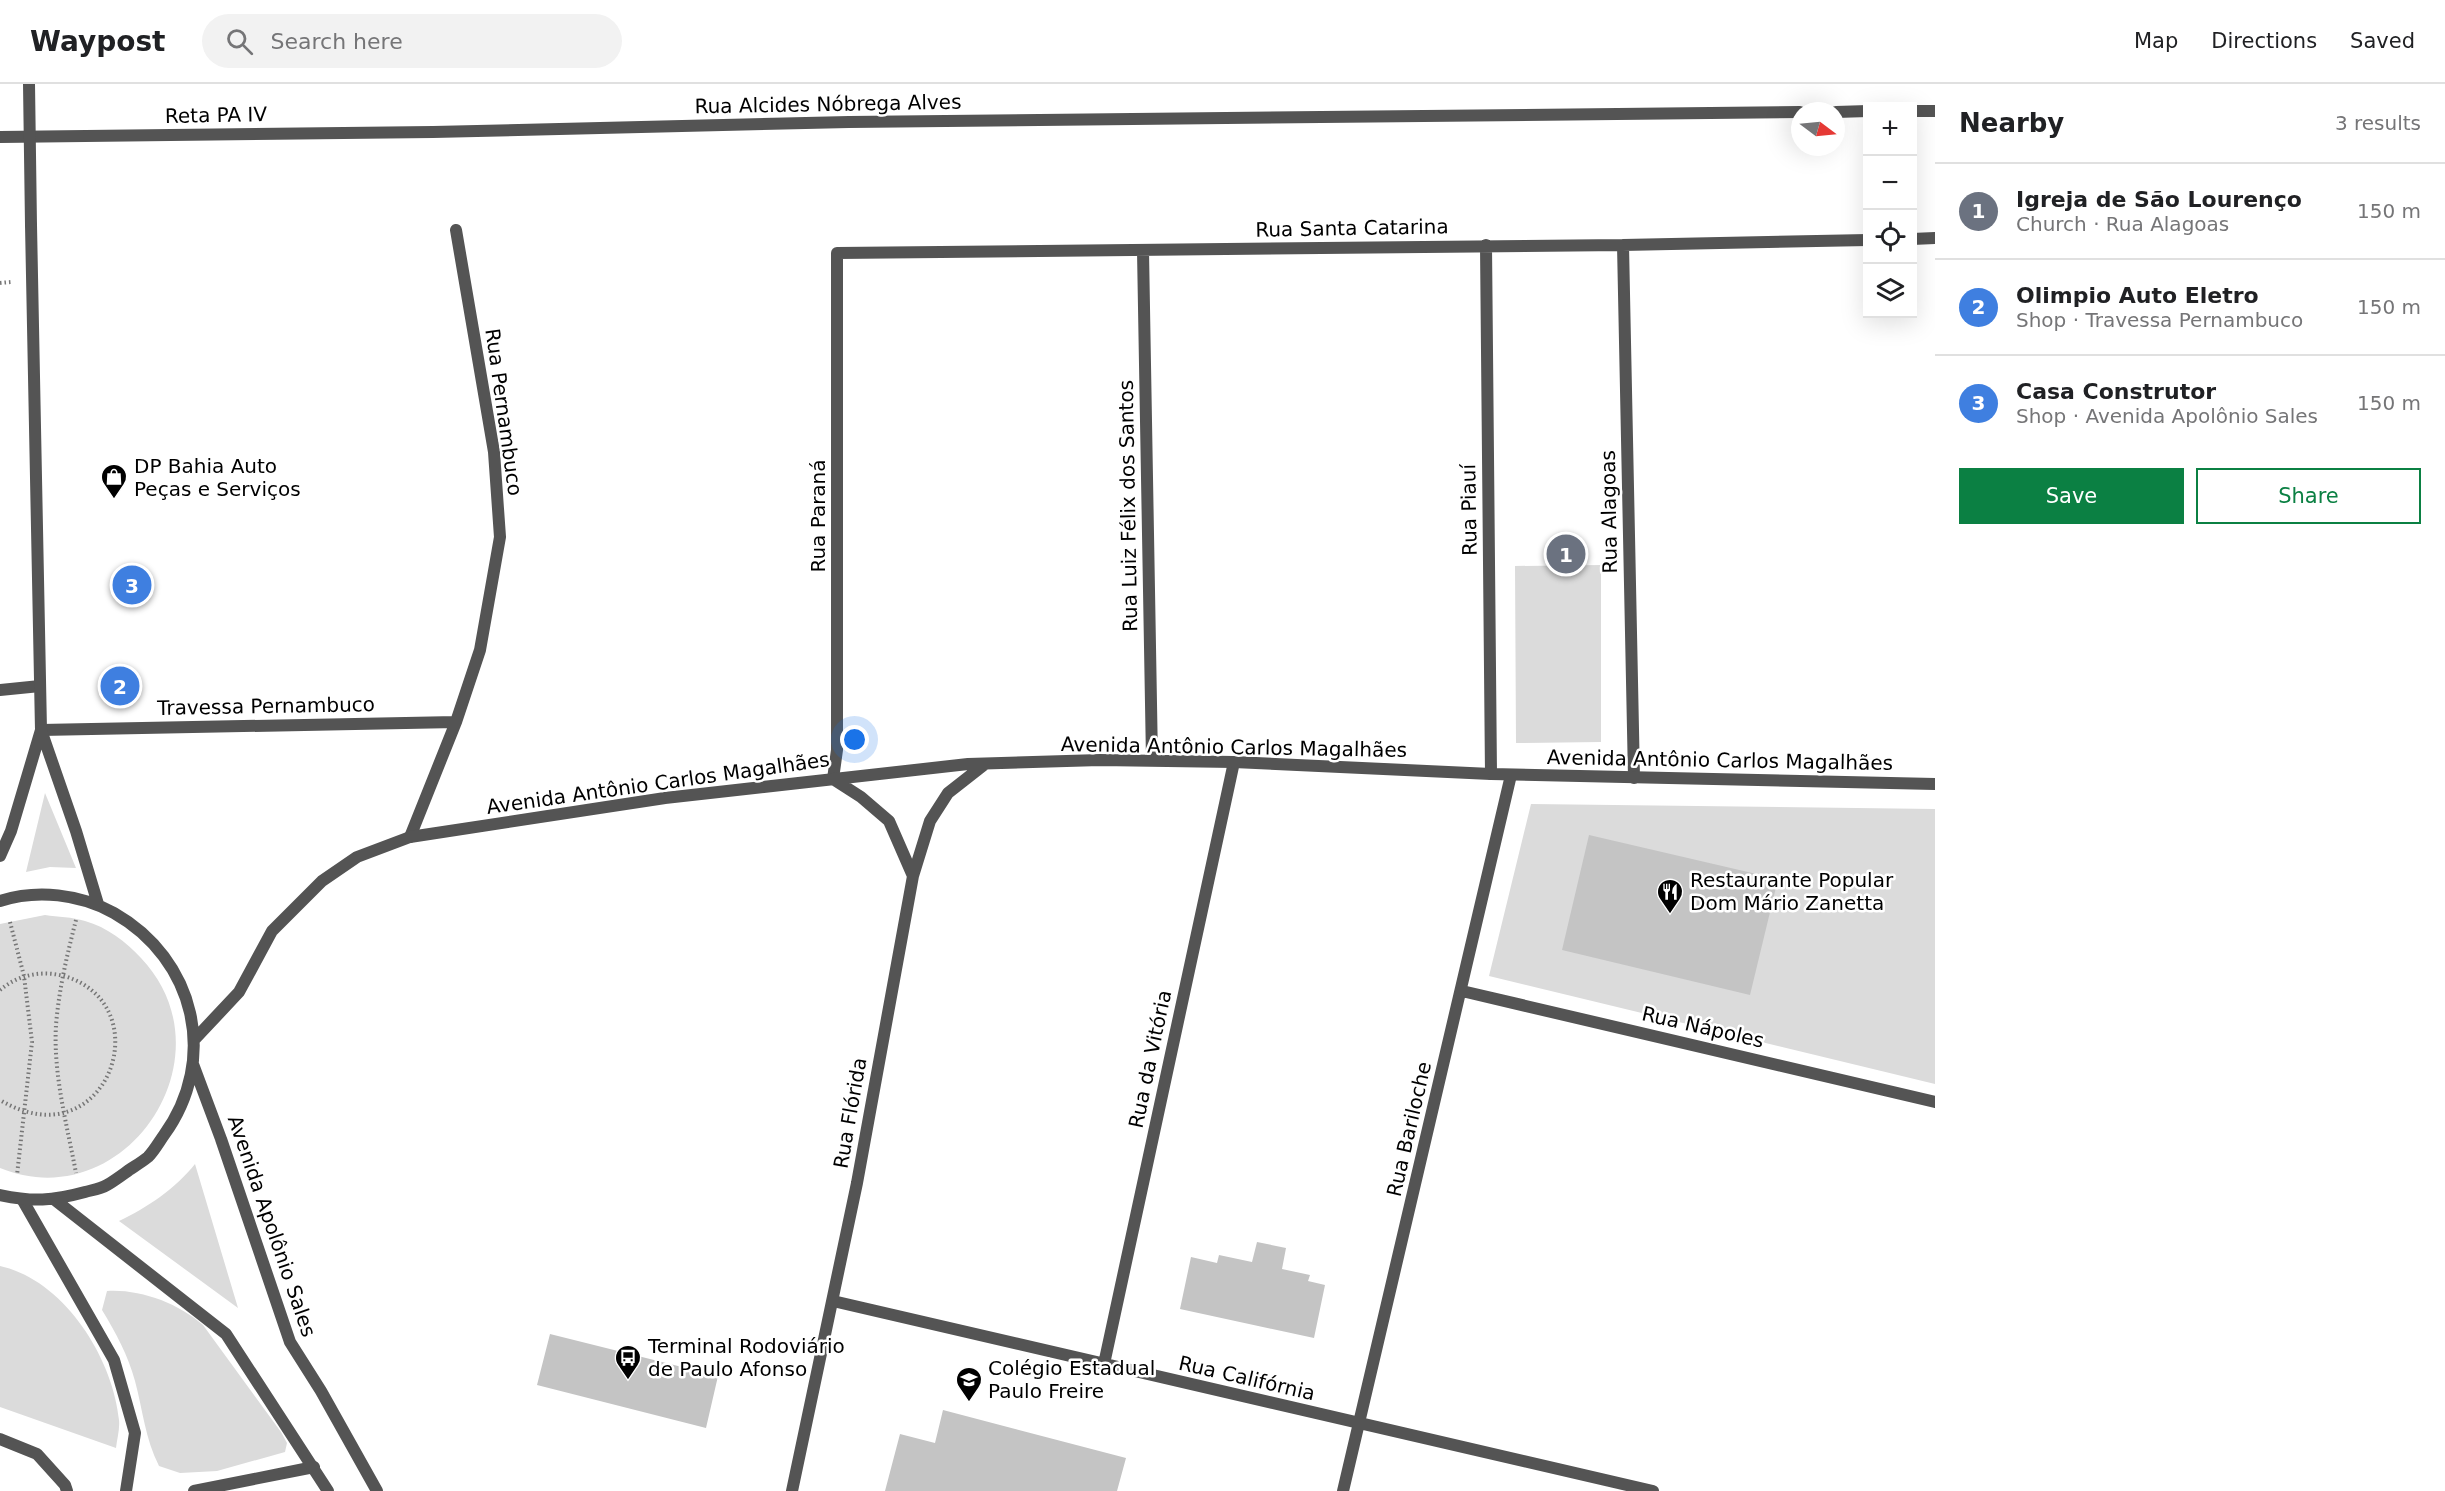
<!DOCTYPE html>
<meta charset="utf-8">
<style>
body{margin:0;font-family:"DejaVu Sans",sans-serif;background:#f2f2f2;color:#202124}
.controls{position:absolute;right:18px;top:18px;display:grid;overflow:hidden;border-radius:0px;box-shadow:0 6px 24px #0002}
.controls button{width:54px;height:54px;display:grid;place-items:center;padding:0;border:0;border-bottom:2px solid #e0e0e0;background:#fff;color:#202124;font:30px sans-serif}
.compass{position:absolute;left:1791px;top:18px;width:54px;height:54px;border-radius:50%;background:#fff;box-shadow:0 6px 24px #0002;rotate:106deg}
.you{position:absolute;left:855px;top:656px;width:21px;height:21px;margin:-15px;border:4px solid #fff;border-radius:50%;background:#1a73e8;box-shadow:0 0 0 9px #1a73e833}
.badge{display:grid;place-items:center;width:39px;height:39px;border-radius:50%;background:#0b8043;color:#fff;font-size:20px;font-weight:700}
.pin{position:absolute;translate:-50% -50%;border:3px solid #fff;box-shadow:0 2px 6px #0006}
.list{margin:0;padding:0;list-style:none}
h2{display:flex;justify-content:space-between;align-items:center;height:78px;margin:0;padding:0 24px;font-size:26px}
h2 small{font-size:20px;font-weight:400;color:#757577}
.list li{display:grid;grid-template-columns:39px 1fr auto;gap:18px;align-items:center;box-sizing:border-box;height:96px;padding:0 24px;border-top:2px solid #e0e0e0}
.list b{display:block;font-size:22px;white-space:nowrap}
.list p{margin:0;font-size:20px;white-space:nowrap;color:#757577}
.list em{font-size:20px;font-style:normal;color:#757577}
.actions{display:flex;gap:12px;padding:18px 24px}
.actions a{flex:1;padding:14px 0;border:2px solid #0b8043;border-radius:0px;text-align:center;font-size:21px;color:#0b8043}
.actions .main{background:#0b8043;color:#fff}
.icon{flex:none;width:33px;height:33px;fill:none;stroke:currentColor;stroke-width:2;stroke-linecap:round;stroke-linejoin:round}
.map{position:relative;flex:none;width:1935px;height:1407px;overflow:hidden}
header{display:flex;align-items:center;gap:36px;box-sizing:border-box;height:84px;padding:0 30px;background:#fff;border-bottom:2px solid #e0e0e0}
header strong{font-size:28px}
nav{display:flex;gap:33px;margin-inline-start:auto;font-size:21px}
.search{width:420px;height:54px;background:#f2f2f2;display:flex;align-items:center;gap:15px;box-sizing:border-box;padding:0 21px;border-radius:33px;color:#757577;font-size:22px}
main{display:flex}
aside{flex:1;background:#fff}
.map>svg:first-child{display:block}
.green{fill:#dbdbdb}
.building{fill:#c4c4c4}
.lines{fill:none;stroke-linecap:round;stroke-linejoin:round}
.path{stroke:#767676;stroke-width:4;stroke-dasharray:1.5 3;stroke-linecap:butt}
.service{stroke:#545454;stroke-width:12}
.minor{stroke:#545454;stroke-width:12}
.tertiary{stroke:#545454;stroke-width:12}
.tertiary-bridge{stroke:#545454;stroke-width:12}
.labels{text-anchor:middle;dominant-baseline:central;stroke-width:5;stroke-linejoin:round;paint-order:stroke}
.street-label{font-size:20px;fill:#000;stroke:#fff}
.poi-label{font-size:20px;fill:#000;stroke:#fff;text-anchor:start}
</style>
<header>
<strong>Waypost</strong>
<div class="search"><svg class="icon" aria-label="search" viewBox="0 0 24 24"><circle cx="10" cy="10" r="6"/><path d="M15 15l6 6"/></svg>Search here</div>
<nav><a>Map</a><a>Directions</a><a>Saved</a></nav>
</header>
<main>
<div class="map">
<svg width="1935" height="1407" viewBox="0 0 1935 1407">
<rect width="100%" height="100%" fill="#fff"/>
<path class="green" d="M1601,481v177l-85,1 -1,-177z
M45,709l31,75 -26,-1 -24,5z
M1531,720l404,5v275l-446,-108z
M45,831c13,2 27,2 40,6 22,6 41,21 56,37 93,98 -16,261 -141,210v-244z
M195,1080l43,144 -119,-87c28,-13 57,-33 76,-57z
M0,1182c64,14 113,92 119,154 1,9 -2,19 -3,28l-116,-41z
M107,1207c33,-2 71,12 96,34l78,107 6,11 -2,9 -68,19 -37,2 -21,-7c-14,-28 -16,-55 -24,-85 -7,-26 -19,-48 -33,-71z"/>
<path class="building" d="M1589,751l189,44 -28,116 -188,-45z
M1257,1158l29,6 -4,21 28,6 -2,6 17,4 -11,53 -134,-29 11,-52 26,6 2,-8 33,7z
M550,1250l168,42 -12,52 -169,-43z
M943,1326l183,48 -9,33h-232l15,-57 35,9z"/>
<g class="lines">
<path class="path" d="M0,199l11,-1
M76,836c-9,35 -17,69 -20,105 -3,49 11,100 20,148
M10,838l14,54 8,66 -15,133
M0,906c18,-15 41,-20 64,-14 99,29 42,187 -64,124"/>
<path class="service" d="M0,1355l37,15 28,31 2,6"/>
<path class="minor" d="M1912,155l23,-1
M1486,161l5,529
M1623,161l11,533
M1143,167l9,509
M0,606l40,-4
M41,646l415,-8
M833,695l4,-29v-497l786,-8 245,-5
M410,753l46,-115 24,-72 20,-113 -6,-85 -38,-222
M1462,907l473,111
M22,1115l92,161 21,73 -9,58
M833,1217l820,190
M1104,1280l130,-602
M194,1407l120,-24
M1343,1407l168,-716"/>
<path class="tertiary" d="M1912,27h23
M1836,28l32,-1
M0,53l433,-5 416,-10 951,-10
M41,646l35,101 22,73
M833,695l28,18 28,24 24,55
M0,772l11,-25 30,-101 -10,-505
M0,817c37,-12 80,-7 114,12 81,46 105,146 50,222 -5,7 -10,16 -16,22 -6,5 -13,9 -19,13 -7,5 -15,11 -22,15 -7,4 -15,5 -22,7 -33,9 -52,10 -85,3
M194,956l45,-48 33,-61 50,-50 35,-24 53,-20 255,-39 303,-34 132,-4 134,2 257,12 444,10
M193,980l28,75 69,203 31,49 56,100
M55,1116l171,134 102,157
M792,1407l65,-308 56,-307 17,-55 18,-28 37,-29"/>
<path class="tertiary-bridge" d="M29,0l2,141"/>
</g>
<defs>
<symbol id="shop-pin" viewBox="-11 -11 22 30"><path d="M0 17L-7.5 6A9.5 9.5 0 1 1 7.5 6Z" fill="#000" stroke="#fff"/><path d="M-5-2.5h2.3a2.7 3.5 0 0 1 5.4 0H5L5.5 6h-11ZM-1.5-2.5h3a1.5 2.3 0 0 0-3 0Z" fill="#fff"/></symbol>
<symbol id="restaurant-pin" viewBox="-11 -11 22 30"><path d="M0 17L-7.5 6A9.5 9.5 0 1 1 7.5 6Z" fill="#000" stroke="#fff"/><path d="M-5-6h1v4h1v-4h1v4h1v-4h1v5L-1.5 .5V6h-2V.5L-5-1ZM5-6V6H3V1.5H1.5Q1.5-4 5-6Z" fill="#fff"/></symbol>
<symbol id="bus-pin" viewBox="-11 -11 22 30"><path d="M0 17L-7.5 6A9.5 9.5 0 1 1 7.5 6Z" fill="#000" stroke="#fff"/><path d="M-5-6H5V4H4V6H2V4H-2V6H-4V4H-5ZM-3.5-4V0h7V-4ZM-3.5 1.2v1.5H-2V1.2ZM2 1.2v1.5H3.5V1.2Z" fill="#fff"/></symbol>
<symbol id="school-pin" viewBox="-11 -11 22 30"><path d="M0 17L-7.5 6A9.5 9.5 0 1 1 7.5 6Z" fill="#000" stroke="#fff"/><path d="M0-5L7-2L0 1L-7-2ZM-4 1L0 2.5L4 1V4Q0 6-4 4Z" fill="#fff"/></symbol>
</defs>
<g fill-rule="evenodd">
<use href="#shop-pin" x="99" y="378" width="30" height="40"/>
<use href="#restaurant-pin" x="1655" y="793" width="30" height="40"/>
<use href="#bus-pin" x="613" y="1259" width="30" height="40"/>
<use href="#school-pin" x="954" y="1281" width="30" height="40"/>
</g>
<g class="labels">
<g class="street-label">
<text transform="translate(828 20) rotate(-1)">Rua Alcides Nóbrega Alves</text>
<text transform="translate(216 31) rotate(-1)">Reta PA IV</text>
<text transform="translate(1352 144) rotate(-1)">Rua Santa Catarina</text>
<text transform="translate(504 328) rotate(82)">Rua Pernambuco</text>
<text transform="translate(1128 422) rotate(-91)">Rua Luiz Félix dos Santos</text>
<text transform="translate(1469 426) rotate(-91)">Rua Piauí</text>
<text transform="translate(1609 428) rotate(-91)">Rua Alagoas</text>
<text transform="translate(818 432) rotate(-90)">Rua Paraná</text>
<text transform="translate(266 622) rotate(-1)">Travessa Pernambuco</text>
<text transform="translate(1234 663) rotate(1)">Avenida Antônio Carlos Magalhães</text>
<text transform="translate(1720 676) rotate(1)">Avenida Antônio Carlos Magalhães</text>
<text transform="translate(658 699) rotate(-8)">Avenida Antônio Carlos Magalhães</text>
<text transform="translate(1703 943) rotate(13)">Rua Nápoles</text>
<text transform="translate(1150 975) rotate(-78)">Rua da Vitória</text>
<text transform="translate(850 1029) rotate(-80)">Rua Flórida</text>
<text transform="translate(1409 1045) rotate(-77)">Rua Bariloche</text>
<text transform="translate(272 1142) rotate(71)">Avenida Apolônio Sales</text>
<text transform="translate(1247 1294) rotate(13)">Rua Califórnia</text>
</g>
<g class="poi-label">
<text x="134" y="382">DP Bahia Auto<tspan x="134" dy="23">Peças e Serviços</tspan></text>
<text x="1690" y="796">Restaurante Popular<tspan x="1690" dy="23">Dom Mário Zanetta</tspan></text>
<text x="648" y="1262">Terminal Rodoviário<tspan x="648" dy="23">de Paulo Afonso</tspan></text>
<text x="988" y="1284">Colégio Estadual<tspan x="988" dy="23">Paulo Freire</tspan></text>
</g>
</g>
</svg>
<div class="controls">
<button>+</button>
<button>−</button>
<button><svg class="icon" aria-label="locate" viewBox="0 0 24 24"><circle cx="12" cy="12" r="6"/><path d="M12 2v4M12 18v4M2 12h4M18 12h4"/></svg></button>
<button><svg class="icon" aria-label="layers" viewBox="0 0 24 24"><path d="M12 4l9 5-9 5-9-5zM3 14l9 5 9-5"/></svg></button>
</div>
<svg class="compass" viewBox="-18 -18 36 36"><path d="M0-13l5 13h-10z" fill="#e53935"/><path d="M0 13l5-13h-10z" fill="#757577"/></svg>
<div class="you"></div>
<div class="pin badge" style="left:1566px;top:470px;background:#6b7280">1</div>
<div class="pin badge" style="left:120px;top:602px;background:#3f7fe0">2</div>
<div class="pin badge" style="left:132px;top:501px;background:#3f7fe0">3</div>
</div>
<aside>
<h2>Nearby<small>3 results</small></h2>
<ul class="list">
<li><span class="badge" style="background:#6b7280">1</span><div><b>Igreja de São Lourenço</b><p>Church · Rua Alagoas</p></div><em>150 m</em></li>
<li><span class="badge" style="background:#3f7fe0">2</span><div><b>Olimpio Auto Eletro</b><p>Shop · Travessa Pernambuco</p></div><em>150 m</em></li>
<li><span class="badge" style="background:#3f7fe0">3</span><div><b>Casa Construtor</b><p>Shop · Avenida Apolônio Sales</p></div><em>150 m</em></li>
</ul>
<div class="actions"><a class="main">Save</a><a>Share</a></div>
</aside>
</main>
